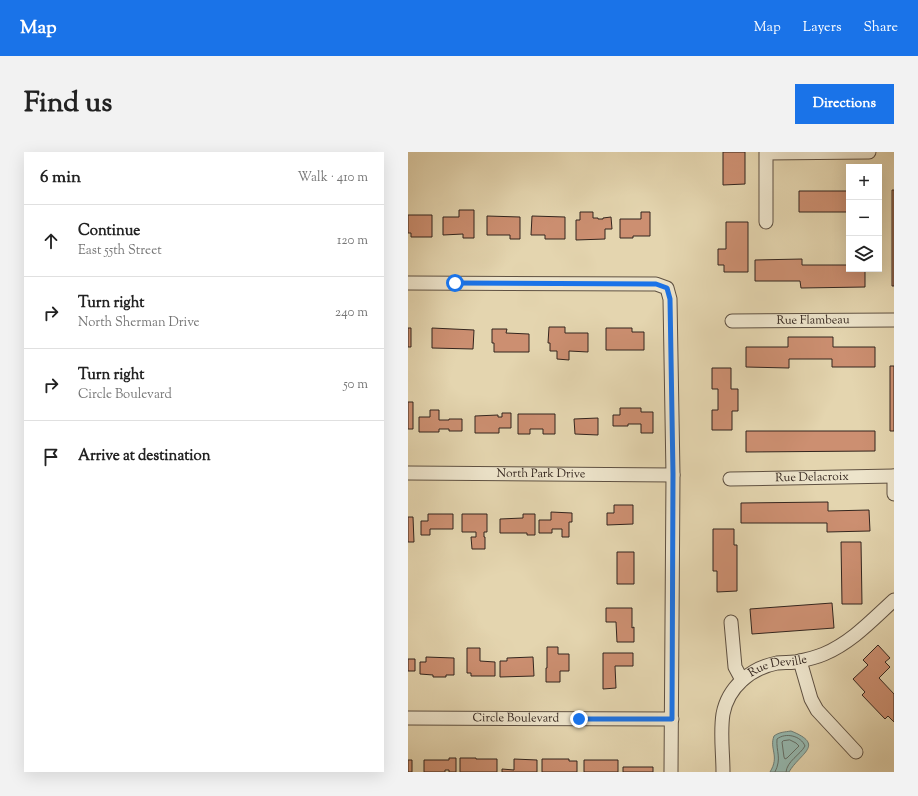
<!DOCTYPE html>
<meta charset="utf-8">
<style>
body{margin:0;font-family:"Sorts Mill Goudy",serif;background:#f2f2f2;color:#222}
.controls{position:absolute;right:12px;top:12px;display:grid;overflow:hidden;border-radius:0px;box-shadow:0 4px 16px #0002}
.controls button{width:36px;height:36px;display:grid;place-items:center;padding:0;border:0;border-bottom:1px solid #e0e0e0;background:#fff;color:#222;font:20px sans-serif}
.stop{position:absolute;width:12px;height:12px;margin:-9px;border:3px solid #1a73e8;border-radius:50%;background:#fff}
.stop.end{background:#1a73e8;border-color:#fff;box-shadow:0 1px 4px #0008}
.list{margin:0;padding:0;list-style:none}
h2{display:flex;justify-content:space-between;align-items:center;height:52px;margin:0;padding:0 16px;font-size:17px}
h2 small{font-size:13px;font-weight:400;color:#767676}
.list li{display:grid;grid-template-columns:26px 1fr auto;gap:12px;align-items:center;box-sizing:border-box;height:72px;padding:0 16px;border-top:1px solid #e0e0e0}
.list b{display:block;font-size:15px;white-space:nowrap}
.list p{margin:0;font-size:13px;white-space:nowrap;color:#767676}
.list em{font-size:13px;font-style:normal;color:#767676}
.icon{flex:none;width:22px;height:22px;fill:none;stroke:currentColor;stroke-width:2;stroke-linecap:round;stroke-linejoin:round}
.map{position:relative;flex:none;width:486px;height:620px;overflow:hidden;border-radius:0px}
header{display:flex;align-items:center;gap:24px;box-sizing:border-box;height:56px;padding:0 20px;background:#1a73e8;color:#fff}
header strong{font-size:19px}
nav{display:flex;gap:22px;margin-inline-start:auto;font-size:14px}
.intro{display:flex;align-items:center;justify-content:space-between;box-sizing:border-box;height:96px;padding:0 24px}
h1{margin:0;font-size:28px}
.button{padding:10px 18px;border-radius:0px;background:#1a73e8;color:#fff;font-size:14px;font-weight:700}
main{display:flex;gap:24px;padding:0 24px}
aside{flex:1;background:#fff;border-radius:0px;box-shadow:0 4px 16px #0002}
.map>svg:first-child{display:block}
.water{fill:#95b8af;stroke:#6e7d75}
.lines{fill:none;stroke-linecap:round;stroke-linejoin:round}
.shore{stroke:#646e66;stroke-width:1}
.building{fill:#cc8f71;stroke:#33251e}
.minor-casing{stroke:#5f5142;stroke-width:15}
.minor{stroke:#ede4cb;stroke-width:13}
.route{stroke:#1a73e8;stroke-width:5}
.labels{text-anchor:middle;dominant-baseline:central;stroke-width:3;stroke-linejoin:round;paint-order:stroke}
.street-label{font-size:12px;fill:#33251e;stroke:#ede4cb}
</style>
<header>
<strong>Map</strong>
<nav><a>Map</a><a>Layers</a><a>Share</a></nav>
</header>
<div class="intro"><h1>Find us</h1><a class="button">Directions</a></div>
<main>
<aside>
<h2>6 min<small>Walk · 410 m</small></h2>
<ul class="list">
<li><svg class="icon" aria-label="ahead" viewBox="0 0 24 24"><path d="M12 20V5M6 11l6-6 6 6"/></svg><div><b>Continue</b><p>East 55th Street</p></div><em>120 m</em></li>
<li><svg class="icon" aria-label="right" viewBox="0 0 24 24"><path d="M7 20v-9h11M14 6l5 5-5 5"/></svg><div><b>Turn right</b><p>North Sherman Drive</p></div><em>240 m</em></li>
<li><svg class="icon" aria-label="right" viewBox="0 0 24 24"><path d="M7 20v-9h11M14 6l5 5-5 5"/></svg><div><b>Turn right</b><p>Circle Boulevard</p></div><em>50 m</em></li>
<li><svg class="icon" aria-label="arrive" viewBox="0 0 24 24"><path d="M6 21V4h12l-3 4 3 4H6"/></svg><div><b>Arrive at destination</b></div></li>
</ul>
</aside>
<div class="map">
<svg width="486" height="620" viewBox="0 0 486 620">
<rect width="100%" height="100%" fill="#e4d5af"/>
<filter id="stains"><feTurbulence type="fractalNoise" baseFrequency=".005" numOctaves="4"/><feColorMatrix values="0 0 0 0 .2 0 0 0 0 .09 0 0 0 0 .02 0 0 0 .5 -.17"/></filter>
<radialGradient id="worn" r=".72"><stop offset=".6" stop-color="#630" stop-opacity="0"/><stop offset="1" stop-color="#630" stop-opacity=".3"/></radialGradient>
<path class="water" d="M383,579c35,14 9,22 -2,41h-19c10,-16 -1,-23 4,-36 5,-4 11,-4 17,-5z"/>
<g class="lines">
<path class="shore" d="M382,588l6,3 3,3 -12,12 -2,1 -1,-2 -2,-15 1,-1z
M367,620c7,-14 1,-20 2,-33 9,-7 24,-3 28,7 -5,9 -18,15 -19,26"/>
</g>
<path class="building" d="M315,0h22v32l-22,1z
M484,38h2v96h-2z
M391,39h50v21h-50z
M51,58h15v28h-11v-4l-20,1v-18h16z
M172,60h13v6h5v1h5v-1l8,-1 1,12h-7v10l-29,1v-20h4z
M233,60h9v24h-17v2h-13v-19h21z
M0,63h24v22h-21v-4h-3z
M79,64l33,1v22h-10v-4h-23z
M124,64l33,1v22h-20v-4h-14z
M318,70h22v50h-24v-7h-6v-16h8z
M394,107v6h47v4h16v18l-64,1 -1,-7h-45v-21z
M141,175h16v6h23v19l-19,-1v9l-12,-1v-8h-7v-8h-2z
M0,176h3v19h-3z
M24,176l42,2 -1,19 -41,-1z
M198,176h26v4h12v18h-38z
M84,177h15l-1,4 23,1v18h-35v-9h-2z
M380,185h45v10h42v20h-43v-8h-43v9l-43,-1v-20h42z
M482,214h4v65h-4z
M304,216h19v21h7v22h-6v19h-20v-20h6v-21h-6z
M0,250h5v27h-5z
M212,256h21v4h12v21h-12v-9h-13v2h-15v-11h7z
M22,258h9v10h10v-1h13v12h-13v-2h-10v3h-20v-15h11z
M94,261h9v15h-12v5h-24v-17l23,-1v2h4z
M110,262h37v20h-12v-5h-13v5h-12z
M190,266v17l-23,-1 -1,-15z
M338,279h129v20l-129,1z
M420,350v9l41,-1 1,21 -43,1v-9h-86v-20z
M206,353h19v19l-26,1v-12h7z
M143,360l21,1v9h-3v15h-7v-8h-10v4h-13v-13h12z
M20,362h25v15h-23v6h-9v-14h7z
M54,362h25v18h-3v5h1v12h-13l-1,-12h5v-5h-14z
M115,362h12v21h-8v-2h-27v-14l23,-1z
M0,365h5l1,25h-6z
M305,377h21v16h3v46l-20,1v-21h-4z
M433,390h20l1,62h-20z
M209,400h17v32h-17z
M424,451l2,25 -82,6 -2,-25z
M198,456h26v20l2,-1v15h-17l-1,-20h-10z
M470,493l12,13 -5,4 5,5 -11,11 15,16v28l-6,-6 -3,3 -23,-24 3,-3 -12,-13 15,-14 -5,-5z
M139,495h11v7h11v17h-9v11h-14v-14h1z
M59,496h13v13l15,1v14h-24v-3h-4z
M195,501h30v13h-18l1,22 -13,1z
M18,505l28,1v17h-8v2h-13v-2l-13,-1v-12h6z
M125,505l1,19 -34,1v-16h7v-3z
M0,507h7v12h-7z
M41,606h7v14h-7v-2h-4v2h-21v-12h25z
M52,606h16v1h21v13h-37z
M106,607l23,1v12h-35v-3l12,1z
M134,607h27v2h8v11h-35z
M0,608h4v12h-4z
M176,608h34v12h-34z
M215,615h30v5h-30z"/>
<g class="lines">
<defs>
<g id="minor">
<path d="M358,70v-69l103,-1"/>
<path d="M0,131l248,1 11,4 3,11 3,176 -2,297"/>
<path id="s1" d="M324,169l162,-1"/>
<path id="s2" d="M0,321l265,2"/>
<path d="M486,324v18"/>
<path id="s3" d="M322,327l164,-3"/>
<path d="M323,470l4,45 7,13"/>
<path d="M392,509l11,38 6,11 39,42"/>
<path id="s4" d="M0,566l264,1"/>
<path id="s5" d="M315,620c0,-19 -3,-39 0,-58 5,-27 28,-46 54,-51 6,-1 12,0 18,-1 10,-2 20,-4 29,-8 28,-12 48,-34 70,-54"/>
</g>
</defs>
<use href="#minor" class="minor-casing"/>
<use href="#minor" class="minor"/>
</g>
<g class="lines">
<path class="route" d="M47,131l201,1 11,4 3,11 3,175 -1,245h-93"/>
</g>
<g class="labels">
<g class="street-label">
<text stroke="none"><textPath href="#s1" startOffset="81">Rue Flambeau</textPath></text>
<text stroke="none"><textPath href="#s2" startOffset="133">North Park Drive</textPath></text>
<text stroke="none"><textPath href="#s3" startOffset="82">Rue Delacroix</textPath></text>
<text stroke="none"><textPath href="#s5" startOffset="137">Rue Deville</textPath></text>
<text stroke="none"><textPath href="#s4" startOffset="108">Circle Boulevard</textPath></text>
</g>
</g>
<rect width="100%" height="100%" filter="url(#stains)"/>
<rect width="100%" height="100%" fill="url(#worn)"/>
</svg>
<div class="controls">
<button>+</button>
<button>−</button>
<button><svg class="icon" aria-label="layers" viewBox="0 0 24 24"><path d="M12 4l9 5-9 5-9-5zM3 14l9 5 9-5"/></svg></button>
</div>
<div class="stop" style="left:47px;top:131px"></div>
<div class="stop end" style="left:171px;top:567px"></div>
</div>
</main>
